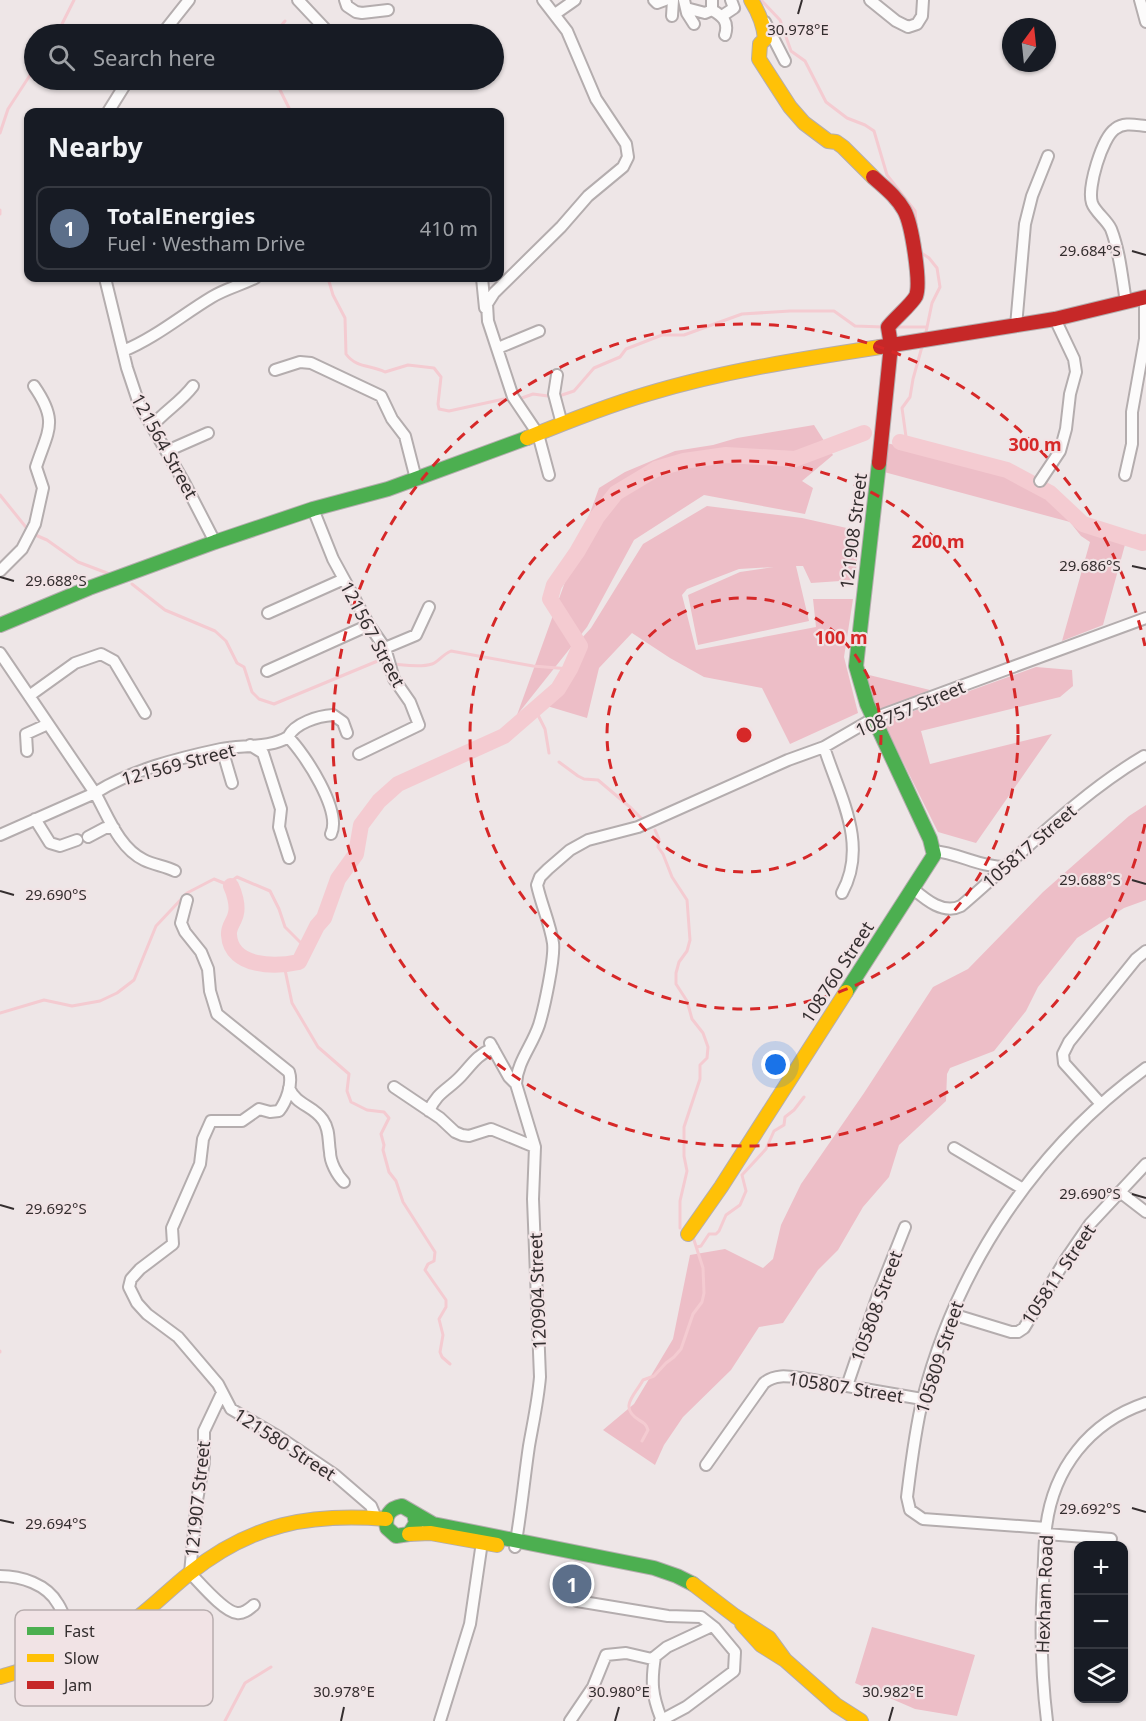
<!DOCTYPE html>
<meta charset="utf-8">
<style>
body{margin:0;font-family:"Noto Sans",sans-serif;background:#242831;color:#f1f3f6}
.controls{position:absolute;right:18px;bottom:18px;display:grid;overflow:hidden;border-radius:12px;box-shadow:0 2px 4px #0004}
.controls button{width:54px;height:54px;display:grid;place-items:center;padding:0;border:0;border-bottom:2px solid #363941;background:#171b24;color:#f1f3f6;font:30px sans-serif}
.compass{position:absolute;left:1002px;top:18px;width:54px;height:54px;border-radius:50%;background:#171b24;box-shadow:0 2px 4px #0004;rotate:15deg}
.you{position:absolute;left:776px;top:1065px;width:21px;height:21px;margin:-15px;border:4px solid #fff;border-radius:50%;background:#1a73e8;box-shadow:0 0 0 9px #1a73e833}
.badge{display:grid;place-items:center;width:39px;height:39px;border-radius:50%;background:#756e6f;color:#fff;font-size:20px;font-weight:700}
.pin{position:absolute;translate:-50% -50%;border:3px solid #fff;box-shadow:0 2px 6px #0006}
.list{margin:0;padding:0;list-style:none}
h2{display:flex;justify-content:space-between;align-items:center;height:78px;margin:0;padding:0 24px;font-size:26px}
h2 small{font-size:20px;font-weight:400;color:#9ea1a6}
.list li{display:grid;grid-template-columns:39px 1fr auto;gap:18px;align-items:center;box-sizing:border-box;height:84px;margin:0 12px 12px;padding:0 12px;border:2px solid #363941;border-radius:12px}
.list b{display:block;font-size:22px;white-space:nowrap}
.list p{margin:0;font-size:20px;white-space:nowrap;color:#9ea1a6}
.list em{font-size:20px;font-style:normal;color:#9ea1a6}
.icon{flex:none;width:33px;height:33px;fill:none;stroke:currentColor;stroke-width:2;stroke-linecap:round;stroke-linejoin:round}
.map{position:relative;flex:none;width:1146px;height:1721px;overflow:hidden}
.search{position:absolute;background:#171b24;box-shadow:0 2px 4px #0004;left:24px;top:24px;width:480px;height:66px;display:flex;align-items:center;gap:15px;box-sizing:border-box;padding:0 21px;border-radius:33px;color:#9ea1a6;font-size:22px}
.panel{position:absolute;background:#171b24;box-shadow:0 2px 4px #0004;left:24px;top:108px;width:480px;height:174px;border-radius:12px}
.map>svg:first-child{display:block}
.green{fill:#edbec7}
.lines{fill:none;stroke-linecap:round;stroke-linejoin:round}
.stream{stroke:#f4cbd1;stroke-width:3}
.river{stroke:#f4cbd1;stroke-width:16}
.street-casing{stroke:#b4adae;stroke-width:14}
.fast-casing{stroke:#b4adae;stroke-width:16}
.slow-casing{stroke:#b4adae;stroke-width:16}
.jam-casing{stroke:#b4adae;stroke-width:16}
.street{stroke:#fcfbfb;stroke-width:10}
.fast{stroke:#4caf50;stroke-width:14}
.slow{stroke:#ffc107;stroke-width:14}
.jam{stroke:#c62828;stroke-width:14}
.ticks{fill:none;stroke:#342e2f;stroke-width:2}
.ring{fill:none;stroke:#d62828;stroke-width:3;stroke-dasharray:10 8}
.labels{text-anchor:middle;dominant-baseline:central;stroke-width:4.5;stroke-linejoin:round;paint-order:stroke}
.street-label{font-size:18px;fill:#342e2f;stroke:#f1e3e5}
.key{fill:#f1e3e5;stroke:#b8adae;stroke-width:1.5}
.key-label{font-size:16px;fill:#342e2f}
.ticks-label{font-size:15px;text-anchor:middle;fill:#342e2f;stroke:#f1e3e5;stroke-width:4.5;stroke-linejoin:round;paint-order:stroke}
.centre{fill:#d62828;stroke:#f1e3e5;stroke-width:3}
.ring-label{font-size:18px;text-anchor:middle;font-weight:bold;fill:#d62828;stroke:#f1e3e5;stroke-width:4.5;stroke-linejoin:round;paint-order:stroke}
</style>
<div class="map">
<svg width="1146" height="1721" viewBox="0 0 1146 1721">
<rect width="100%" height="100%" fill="#eee6e7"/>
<path class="green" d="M814,425l19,30 -31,26 11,7 -8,26 -101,-19 -70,45 -47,87 -70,88 82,-227 26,-16 50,-21 38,-6 24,-7z
M887,443l119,31 42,22 34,31 44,14 -23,84 -41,16 28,-99 -9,-6 -11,-14 -186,-50z
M707,506l95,12 58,13 -5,49 -44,3 -8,-17h-7l13,55 -111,24 -10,-50 52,-23 34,-5 -35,2 -52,20 -5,6 14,55 120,-23 -3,-28h40l-9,58 14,56 -68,31 -28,-56 -58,-11 -34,-19 -38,-25 -33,35 -12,50 -40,-12c14,-15 40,-46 34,-67l10,-11 52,-84z
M1036,667l36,3 1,16 -13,11 -139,34 9,33 122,-30 -76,109 -38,-11 -55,-110z
M861,673l69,17 -49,21 -6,-4z
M1146,805v95l-22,8 -47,30 -39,49 -12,24 -32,40 -44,17 -3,6 -1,27 -47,44 -10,32 -26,30 -25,43 -20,20 -35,53 -24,4 -28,43 -48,47 -19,28 -9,20 -52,-35 31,-26 39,-65 17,-84 35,-6 38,19 10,-9 8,-34 20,-41 63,-91 69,-106 35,-18 75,-77 86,-76z
M872,1627l103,28 -18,61 -42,-7 -60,-26z"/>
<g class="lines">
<path class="stream" d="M761,0l19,20 11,31 14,10 21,41 21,16 18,7 9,6 13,44 28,36 2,23
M57,34l17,-34
M274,34l11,-13
M275,80l16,32
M0,133l8,-24 26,-40
M0,210v4
M920,252l9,6 8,10 3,19 -8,16 -7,34
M328,278l5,17 12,23 1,36c10,14 25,11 39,18l23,-7 26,3 7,9 -3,27 1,5 10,2 55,-12
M893,327h34
M559,396l15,-5 20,-23 26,-11 6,-8 36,-14h22l58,-21 48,-3h44l21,15 28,1
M519,399l14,-5 15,2
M907,444l-5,-36 8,-11 3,-18 10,-36
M0,495l29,36
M33,534l14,6 31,22 29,11
M132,584l33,26 50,21 11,10 11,22 7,4 8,25 7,7 15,5 106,-44 6,2
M393,664c12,1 27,4 39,0 6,-2 10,-9 19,-13l82,15 37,3
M535,709l10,20 4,24
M559,762l19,14 6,3 14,1 33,28 10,10
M655,830l4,9 -1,8 5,7 9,23 15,23 3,40 -3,11 -8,11 -3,11v11l11,17 5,18 11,14 5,14 -1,11 -7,7v14l-16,48v29l3,15 -7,30v27
M284,965l8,38 26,44 31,27 -2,17 4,11 16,8 17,2 5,6 -8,16 3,11 -1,5 6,22 7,9 7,21 32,50 -1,9 -6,3 -3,6 21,30v7l-7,12 4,16 -3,17 2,5 8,7
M0,1013l44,-13 28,6 28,-5 17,-8 17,-13 22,-54 31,-33 27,-14 17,7 2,-6 4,-3 33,14 9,18 6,18 17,17 7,-3
M697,1247l4,-1 8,-12h7l3,-3 7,-16 14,-10 6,-14 -4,-16 24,-26 8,-18 10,-6 1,-8 9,-7 10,-13
M0,1351v1
M642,1441l6,-11c-2,-6 -4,-7 -9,-10 -21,-13 -4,-25 4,-40l11,-4 12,-13 8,-6 7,-8 12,-35 9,-12 2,-9 -1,-25 -9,-28
M225,1721l20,-38 26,-16"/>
<path class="river" d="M900,442l107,28 43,23 33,31 60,19 3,-1
M231,886c3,6 7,19 5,27 -1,8 -8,13 -7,22 2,33 47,32 70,27l18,-36 7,-8 14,-39 18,-25 5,-29 18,-24 19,-17 106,-48 54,-47 12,-20 10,-23 -30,-47 4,-14 23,-33 20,-35 19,-24 40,-24 28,-8 42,-6 69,4 69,-26"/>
<defs>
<path id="street" d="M298,0l32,34
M345,0l2,6 9,6 6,1 26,-3
M543,0l24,31 29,68 30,45 2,13 -5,10 -35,29 -27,31 -67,66 -7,11 1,17 25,76 25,37 11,41
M654,0l3,3 8,-3
M684,0l3,13 7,11
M870,0l26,21 12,6 9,-3 5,-8 1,-16
M1140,0l6,22
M686,8l19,5 7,-3v-10
M712,10c11,6 17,12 13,25
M555,14l20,-14
M672,16l1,-16
M722,16l12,-8 -3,-8
M765,22l20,39
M162,34l27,-34
M108,112l20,-32
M105,278l22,90 12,36 45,78 31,60
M482,278l3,30
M1126,302c-4,-24 -6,-50 -15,-73 -4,-9 -16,-17 -19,-26 -5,-15 10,-65 23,-74 9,-7 20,-4 31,-3
M1016,326l9,-102 7,-28 16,-40
M498,348l41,-17
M123,351c32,-13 59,-36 89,-54 13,-8 29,-12 43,-19
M275,370l25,-8 11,1 70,33 11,23 13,17 11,43
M557,375l-3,19 8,30
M152,426c13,-15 29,-24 41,-40
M167,451l41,-18
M1125,475l7,-31v-32l13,-73v-42
M1040,481l20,-30 6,-22 4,-35 6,-22 -2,-13 -19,-40
M313,509l20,50 36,66 16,23 9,31 16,23 9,23 -60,29
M0,571l22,-22 13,-25 8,-36 -7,-21c12,-37 23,-45 -2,-81
M268,613l76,-34
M385,648l31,-13 13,-28
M0,653l95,140c36,-23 84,-35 126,-44 20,-4 50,-1 67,-12
M267,671l102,-46
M29,696l46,-33 26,-9 13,7 31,52
M250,745l13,8 18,56 -2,18 10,31
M824,747c15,48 45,97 18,146
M222,749l10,34
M27,751l-1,-17 22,-10
M35,819l15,24 10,3 17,-6
M331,834c11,-23 -26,-80 -43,-97 7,-14 30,-21 45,-22l10,7 4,11
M0,835l95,-42c13,23 24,55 49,67 10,5 21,6 31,11
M88,837l17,-9h9
M934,851c24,2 46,16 70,16
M912,888c13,11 31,27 49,18 60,-51 114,-109 183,-150
M187,900l-6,23 4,9 16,20 7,17 2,22 7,23 72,58c4,12 -3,30 -10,39l-9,1 -11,-3 -17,12h-31l-8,18 -3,25 -28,64 1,16 -33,25 -9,10 -2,8 8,16 10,11 31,23 40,47 13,25 48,28 56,38 36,31 5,12
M490,1043l19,34 7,7 19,63 -2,52 7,178c-2,24 -7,46 -11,69 -5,34 -8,68 -14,101
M516,1084c1,-22 16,-38 23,-59 5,-16 16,-67 14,-82 -3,-20 -12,-39 -16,-58l3,-8 8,-8 22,-19 18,-10 50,-13 150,-67 36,-13 50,-29 272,-100
M394,1087l46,31 15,14 7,3 7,1 22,-7 44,18
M289,1088c8,18 24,17 34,32 7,10 5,21 7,32 0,10 7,23 14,30
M1101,1104l-37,-41 -1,-9 6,-12 67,-83 10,-8
M429,1111c8,-19 19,-21 32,-35 12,-13 15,-20 32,-28
M954,1148l69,41
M1120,1192l26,20
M952,1314l59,18h7l6,-4 42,-69 24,-35 56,-60
M847,1386l31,-91 27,-68
M222,1393l-18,38v31l-7,38 -7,73c10,10 34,39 47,40 7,1 12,-4 17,-8
M706,1465l58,-82c11,-9 23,-7 37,-5l121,21
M1046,1528l-123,-9 -13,-9 -3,-13c4,-33 8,-67 16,-99 34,-132 113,-250 223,-330
M1046,1534l65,5
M0,1576c21,0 47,8 58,28 9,14 11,34 15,50
M577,1601l91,15 33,1 14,11 20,24 -1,19 -48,36 -26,14
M655,1657c-4,25 -3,38 6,61
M440,1721l30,-97 12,-82
M570,1721l23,-34 13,-32 20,-2 26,6 15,-12 45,-21
M1047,1721c-6,-49 -7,-88 -4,-138 1,-18 1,-37 3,-55 7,-59 43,-106 100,-125"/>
<path id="fast" d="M0,625l89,-37 126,-46 98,-33 75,-20 139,-51
M846,992l88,-137 -4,-16 -63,-135 -11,-38 23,-203
M414,1514l2,9 -7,11 -13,2 -9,-8c-3,-12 3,-20 15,-22l31,18 221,44 23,8 16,8"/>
<path id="slow" d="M751,0c8,13 13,24 14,39l-5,5 -1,15 31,48 14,16 24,18 8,1 7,5 30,30
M527,438c39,-16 79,-32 120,-44 76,-23 155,-35 233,-47
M688,1234l33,-47 125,-195
M409,1534l21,-1 67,12
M693,1584l42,32 34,22 16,22 51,45 25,16
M742,1624l19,21 24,15
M0,1677c41,-12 82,-23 119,-46 26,-16 47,-39 71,-58 61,-49 119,-60 196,-54"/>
<path id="jam" d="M873,177c12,11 23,19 31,33 8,14 17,73 12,86 -4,8 -21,22 -28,31l3,18 -12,118
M880,347l175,-28 91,-22"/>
</defs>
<use href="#street" class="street-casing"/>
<use href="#fast" class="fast-casing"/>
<use href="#slow" class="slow-casing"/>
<use href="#jam" class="jam-casing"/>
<use href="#street" class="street"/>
<use href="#fast" class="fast"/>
<use href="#slow" class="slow"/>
<use href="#jam" class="jam"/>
</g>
<path class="ticks" d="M798,14l4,-14M1132,251l14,4M1132,566l14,3M0,577l14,4M1132,880l14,4M0,891l14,4M1132,1194l14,4M0,1205l14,4M1132,1508l14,4M0,1520l14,3M341,1721l3,-14M615,1721l4,-14M889,1721l4,-14"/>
<g class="ring">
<circle cx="744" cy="735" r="137"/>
<circle cx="744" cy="735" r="274"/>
<path d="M1145 824A411 411 0 1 1 1145 646"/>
</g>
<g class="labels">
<g class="street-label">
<text transform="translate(165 446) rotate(61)">121564 Street</text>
<text transform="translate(853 531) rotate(-83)">121908 Street</text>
<text transform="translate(373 634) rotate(62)">121567 Street</text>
<text transform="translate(910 708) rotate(-23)">108757 Street</text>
<text transform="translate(178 764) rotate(-15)">121569 Street</text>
<text transform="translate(1029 846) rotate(-41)">105817 Street</text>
<text transform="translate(837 972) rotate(-57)">108760 Street</text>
<text transform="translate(1058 1274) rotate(-56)">105811 Street</text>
<text transform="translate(537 1291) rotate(-92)">120904 Street</text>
<text transform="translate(876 1306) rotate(-70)">105808 Street</text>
<text transform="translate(939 1357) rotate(-72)">105809 Street</text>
<text transform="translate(846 1387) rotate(9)">105807 Street</text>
<text transform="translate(285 1444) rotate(33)">121580 Street</text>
<text transform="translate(197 1499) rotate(-84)">121907 Street</text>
<text transform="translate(1044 1594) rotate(-88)">Hexham Road</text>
</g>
</g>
<rect x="15" y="1610" width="198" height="96" rx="9" class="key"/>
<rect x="27" y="1627" width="27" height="8" fill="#4caf50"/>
<rect x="27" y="1654" width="27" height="8" fill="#ffc107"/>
<rect x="27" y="1681" width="27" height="8" fill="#c62828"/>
<g class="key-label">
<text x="64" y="1637">Fast</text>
<text x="64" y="1664">Slow</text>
<text x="64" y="1691">Jam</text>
</g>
<g class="ticks-label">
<text x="798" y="35">30.978°E</text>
<text x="1090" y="256">29.684°S</text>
<text x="1090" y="571">29.686°S</text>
<text x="56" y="586">29.688°S</text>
<text x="1090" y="885">29.688°S</text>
<text x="56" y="900">29.690°S</text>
<text x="1090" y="1199">29.690°S</text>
<text x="56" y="1214">29.692°S</text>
<text x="1090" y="1514">29.692°S</text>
<text x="56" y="1529">29.694°S</text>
<text x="344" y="1697">30.978°E</text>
<text x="619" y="1697">30.980°E</text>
<text x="893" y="1697">30.982°E</text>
</g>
<circle cx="744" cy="735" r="9" class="centre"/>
<g class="ring-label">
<text x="1035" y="451">300 m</text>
<text x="938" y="548">200 m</text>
<text x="841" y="644">100 m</text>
</g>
</svg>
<div class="controls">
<button>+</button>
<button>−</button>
<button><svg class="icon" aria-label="layers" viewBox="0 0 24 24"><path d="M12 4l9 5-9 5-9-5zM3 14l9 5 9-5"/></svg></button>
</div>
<svg class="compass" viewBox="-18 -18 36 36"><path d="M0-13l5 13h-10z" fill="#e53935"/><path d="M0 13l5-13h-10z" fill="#9ea1a6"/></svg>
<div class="you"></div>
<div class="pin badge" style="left:572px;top:1584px;background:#5c6f8a">1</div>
<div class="search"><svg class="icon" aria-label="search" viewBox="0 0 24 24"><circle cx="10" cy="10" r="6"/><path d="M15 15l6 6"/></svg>Search here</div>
<section class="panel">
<h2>Nearby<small></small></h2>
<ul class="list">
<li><span class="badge" style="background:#5c6f8a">1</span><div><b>TotalEnergies</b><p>Fuel · Westham Drive</p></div><em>410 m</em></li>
</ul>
</section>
</div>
